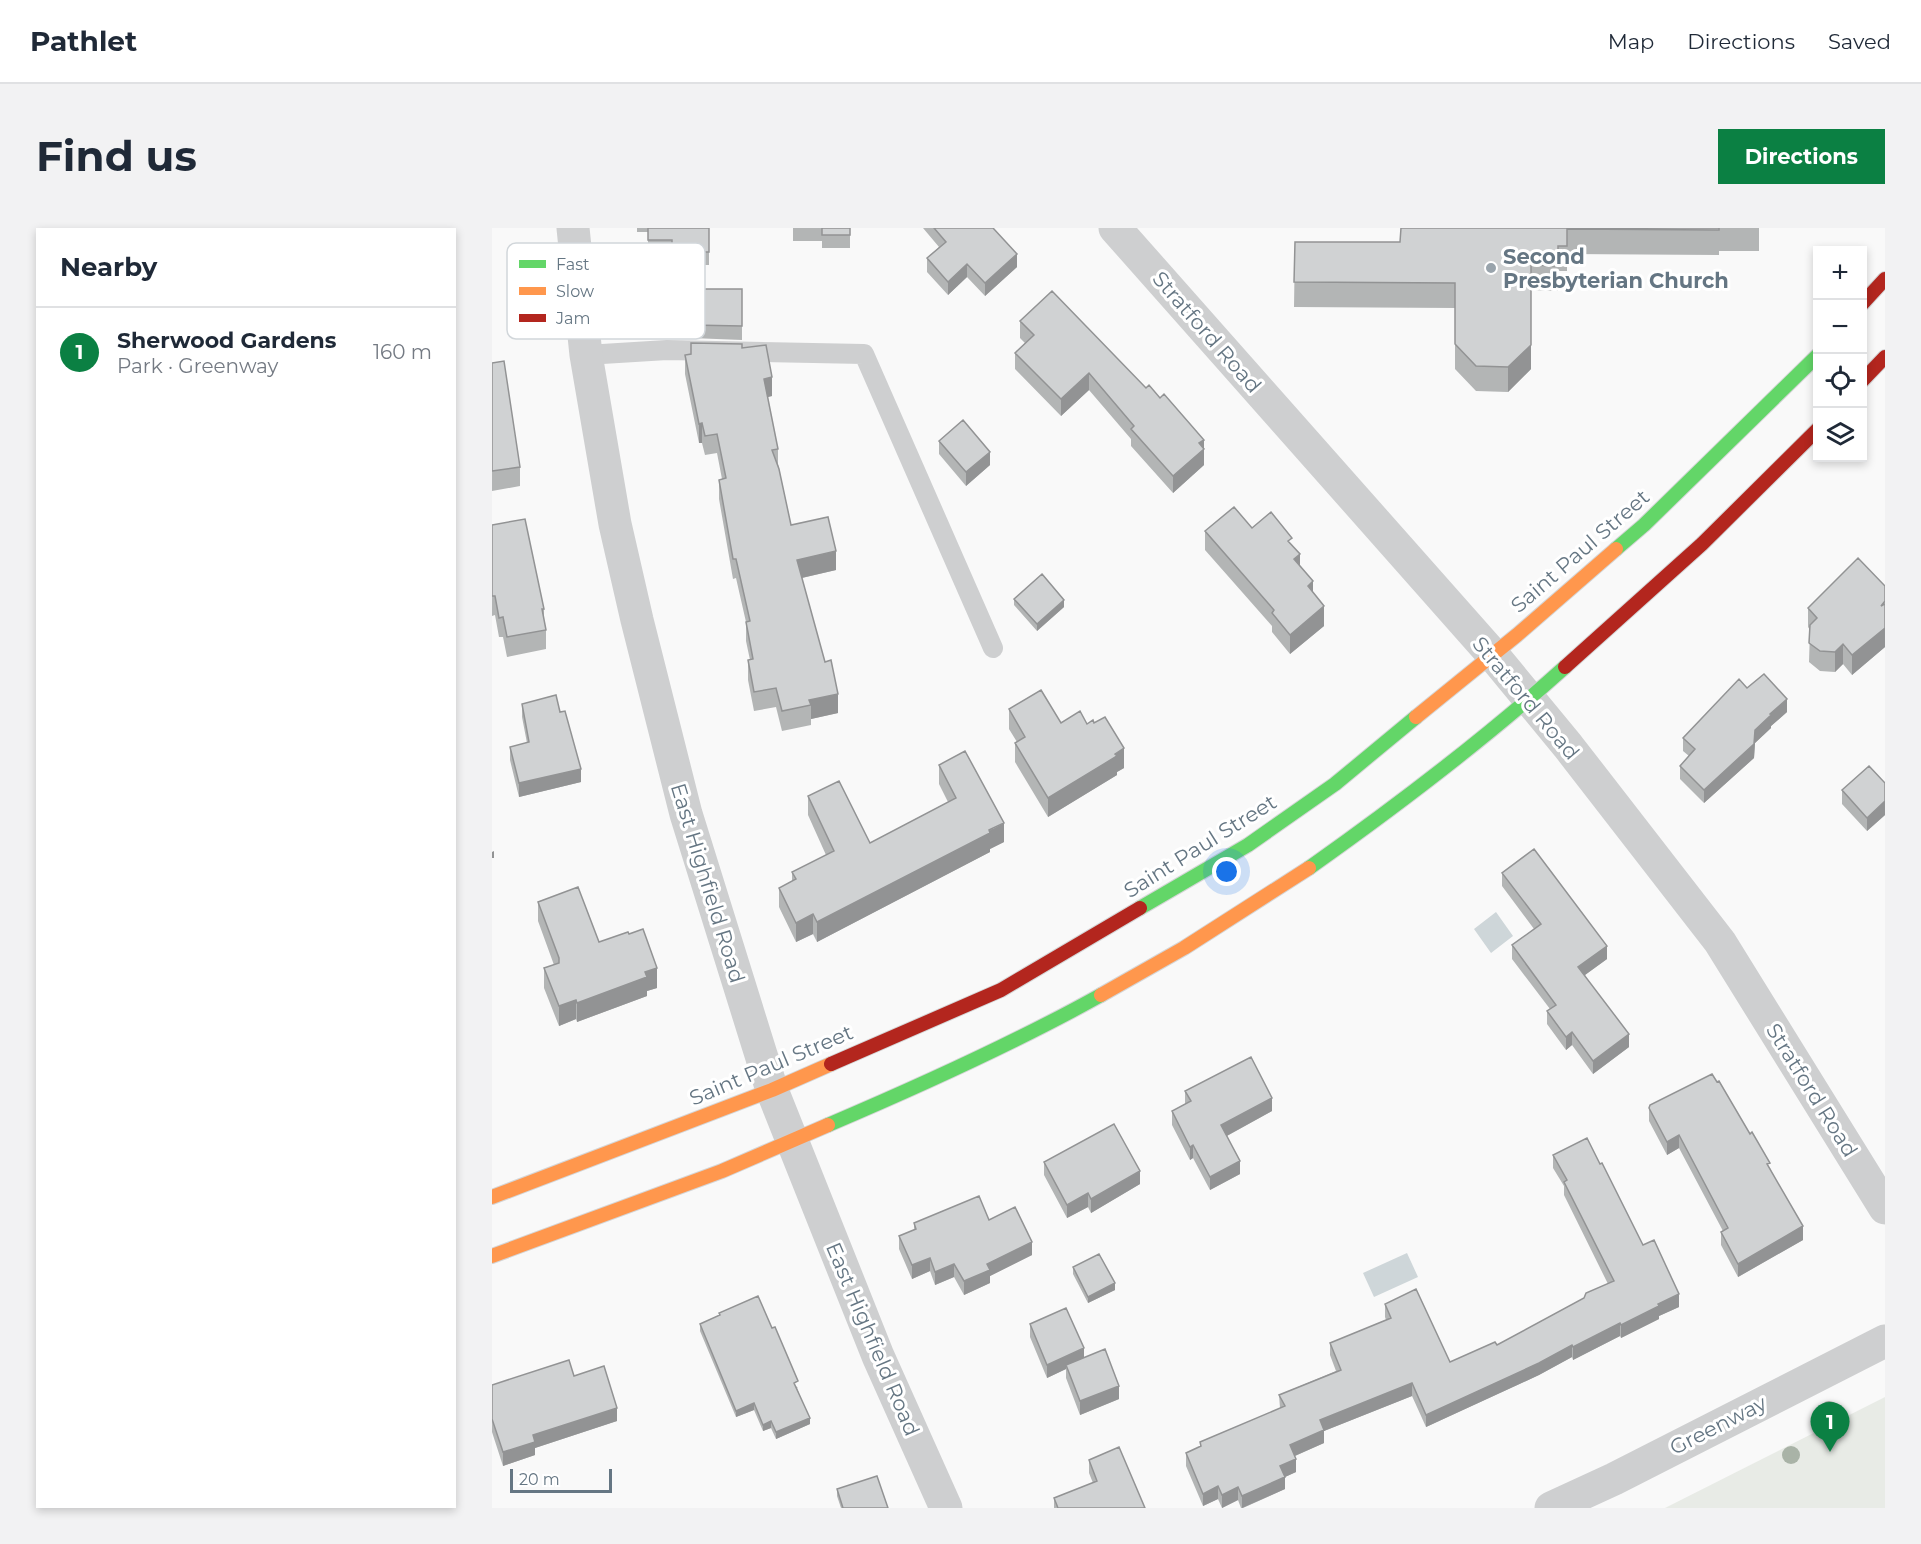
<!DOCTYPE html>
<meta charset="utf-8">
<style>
body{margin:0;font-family:Montserrat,sans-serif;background:#f2f2f3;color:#1f2937}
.controls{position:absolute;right:18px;top:18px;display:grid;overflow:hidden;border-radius:0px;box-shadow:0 3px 9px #0003}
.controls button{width:54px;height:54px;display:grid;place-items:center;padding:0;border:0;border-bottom:2px solid #e0e1e3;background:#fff;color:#1f2937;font:30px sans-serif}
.scale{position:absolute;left:18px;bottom:15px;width:102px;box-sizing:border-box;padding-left:6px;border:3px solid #657683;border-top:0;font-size:16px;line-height:21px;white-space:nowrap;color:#657683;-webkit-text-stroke:4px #fff;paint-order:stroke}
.you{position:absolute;left:735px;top:644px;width:21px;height:21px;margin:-15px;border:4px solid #fff;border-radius:50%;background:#1a73e8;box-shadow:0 0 0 9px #1a73e833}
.badge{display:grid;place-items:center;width:39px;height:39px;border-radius:50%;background:#0b8043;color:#fff;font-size:20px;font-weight:700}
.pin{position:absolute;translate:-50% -50px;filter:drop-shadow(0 2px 3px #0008)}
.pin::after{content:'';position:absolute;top:32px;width:21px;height:18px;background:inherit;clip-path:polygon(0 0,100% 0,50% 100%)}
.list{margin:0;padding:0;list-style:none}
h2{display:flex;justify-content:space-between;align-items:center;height:78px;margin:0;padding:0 24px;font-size:26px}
h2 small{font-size:20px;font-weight:400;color:#747a83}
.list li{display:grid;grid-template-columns:39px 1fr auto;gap:18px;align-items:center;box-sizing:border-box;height:90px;padding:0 24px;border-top:2px solid #e0e1e3}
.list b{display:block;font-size:22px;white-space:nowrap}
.list p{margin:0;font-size:20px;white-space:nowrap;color:#747a83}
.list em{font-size:20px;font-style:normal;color:#747a83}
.icon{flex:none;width:33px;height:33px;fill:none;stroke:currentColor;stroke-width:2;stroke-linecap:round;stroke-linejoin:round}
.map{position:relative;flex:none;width:1393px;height:1280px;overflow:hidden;border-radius:0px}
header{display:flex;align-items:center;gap:36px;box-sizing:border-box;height:84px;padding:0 30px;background:#fff;border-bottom:2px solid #e0e1e3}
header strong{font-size:28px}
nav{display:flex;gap:33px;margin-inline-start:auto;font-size:21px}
.intro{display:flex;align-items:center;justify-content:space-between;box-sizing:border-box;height:144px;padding:0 36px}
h1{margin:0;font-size:42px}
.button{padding:15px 27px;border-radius:0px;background:#0b8043;color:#fff;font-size:21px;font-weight:700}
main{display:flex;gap:36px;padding:0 36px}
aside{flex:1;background:#fff;border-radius:0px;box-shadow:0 3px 9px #0003}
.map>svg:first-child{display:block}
.green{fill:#e8ebe6}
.water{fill:#ced6d9}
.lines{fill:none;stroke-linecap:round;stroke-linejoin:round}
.fast-casing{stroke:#d5d6d7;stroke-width:16}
.slow-casing{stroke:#d5d6d7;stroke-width:16}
.jam-casing{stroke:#d5d6d7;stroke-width:16}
.lane{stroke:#cecfd0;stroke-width:20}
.street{stroke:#cecfd0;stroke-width:33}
.fast{stroke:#63d668;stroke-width:14}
.slow{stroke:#ff974d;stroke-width:14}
.jam{stroke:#b3261e;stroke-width:14}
.tree{fill:#a9b3a7}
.wall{fill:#b3b5b5}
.shaded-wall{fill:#929394}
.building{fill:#d0d2d3;stroke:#929394;stroke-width:1.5}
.poi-dot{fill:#99a4ac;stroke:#fff;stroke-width:2}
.labels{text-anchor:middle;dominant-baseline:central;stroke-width:6;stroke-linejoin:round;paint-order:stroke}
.poi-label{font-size:21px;font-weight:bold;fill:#657683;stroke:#fff;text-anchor:start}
.street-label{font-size:21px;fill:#657683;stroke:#fff}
.key{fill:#fff;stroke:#d1d6da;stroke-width:1.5}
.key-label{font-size:16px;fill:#657683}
</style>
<header>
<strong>Pathlet</strong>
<nav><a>Map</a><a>Directions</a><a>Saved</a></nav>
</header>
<div class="intro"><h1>Find us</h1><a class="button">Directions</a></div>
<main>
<aside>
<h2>Nearby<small></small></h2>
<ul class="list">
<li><span class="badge">1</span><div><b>Sherwood Gardens</b><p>Park · Greenway</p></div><em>160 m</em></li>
</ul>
</aside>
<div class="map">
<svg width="1393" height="1280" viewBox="0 0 1393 1280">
<rect width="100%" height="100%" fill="#f9f9f9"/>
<path class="green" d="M1393,1169v111h-220z"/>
<path class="water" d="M1004,684l17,24 -22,17 -17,-24z
M915,1025l11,24 -44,20 -11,-24z"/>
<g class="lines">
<defs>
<path id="fast" d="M1124,321l28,-24 174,-170
M817,640c89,-63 175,-128 256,-201
M648,680l108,-63 87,-61 81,-67
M336,897c94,-40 185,-81 273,-130"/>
<path id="slow" d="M924,489l101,-82 99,-86
M609,767l83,-47 125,-80
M0,969l280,-107 59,-26
M0,1028l230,-85 106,-46"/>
<path id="jam" d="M1370,76l23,-25
M1370,153l23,-24
M1073,439l137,-123 116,-115
M339,836l170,-74 139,-82"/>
</defs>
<use href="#fast" class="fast-casing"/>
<use href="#slow" class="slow-casing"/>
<use href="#jam" class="jam-casing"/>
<path class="lane" d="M94,127l81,-5 197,4 129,294"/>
<path class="street" d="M81,0l13,127 29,169 22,96 49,194 86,276 106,266 68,152
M623,0l378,427 75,91 152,196 165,266
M1059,1280l63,-29 271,-138"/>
<use href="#fast" class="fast"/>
<use href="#slow" class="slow"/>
<use href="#jam" class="jam"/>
</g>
<g class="tree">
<circle cx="1337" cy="1182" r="9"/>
<circle cx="1299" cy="1227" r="9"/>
</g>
<path class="wall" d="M145,0h72v37h-37v-12l-24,1v-22h-11z
M301,0h57v20h-28v-7h-29z
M431,0h70l24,39 -32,29 -18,-19 -19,18 -21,-23v-14l12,-11z
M909,0h358v23h-40v4l-152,-1v17h-9v20l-27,-1v79l-23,23 -32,-1 -21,-22v-61l-161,-1 1,-65h105z
M199,61h51v51l-51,-2z
M528,93l184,127v17l-31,28 -42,-47v-7l-42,-49 -28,26 -46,-47v-16l10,-10 -5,-5z
M250,120l30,48 -5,1 11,52v15l13,61 45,45 -34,8 36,135 -27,6v6l-29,6 -6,-24 -22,4 -6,-31v-20h2l-4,-19v-19l-10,-44 -3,1 -14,-80v-19l3,-1 -5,-26 -12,2 -3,-12h-3l-14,-69v-19z
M0,135l28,104v19l-28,5z
M447,213l51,24 -24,21 -27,-32z
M0,297l52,84v12l2,9v19l-39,8 -4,-20h-4l-4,-22 -3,1z
M760,300l40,17 8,21 13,27 11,33 -34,28 -18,-22v-6l-67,-76v-19z
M1393,358v61l-33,28 -9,-11 -8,8 -15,-1 -11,-9 1,-32 -2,-3v-19z
M522,371l50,8 -27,24 -23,-26z
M1255,460l40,24 -16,14v2l-16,15 -1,15 -50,45 -24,-24v-13l9,-10 -6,-5v-13z
M30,476l38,8 21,70 -62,15 -9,-37v-13l17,-4 -5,-26z
M517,481l52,14 26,1 37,44 -7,4v3l-69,42 -33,-55v-19l2,-1 -8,-13z
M447,537l65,77 -14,7v3l-173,90 -4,-8 -17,8 -17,-35v-19l13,-7v-9l34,-17 -18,-40v-19l62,47 78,-41 -9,-18z
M1393,555v32l-18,16 -25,-27v-14z
M1010,645l105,86 -22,16 44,72 -36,27 -21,-29 -6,5 -19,-26v-13l3,-2 -38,-50v-14l22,-16 -32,-43z
M46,674l61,40 58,46 -10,3v5l-70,26 -1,-3 -17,7 -15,-38v-20l10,-3 -16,-44z
M693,863l87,20 -45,25 13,38 -30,16 -17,-32 -3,2 -18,-35v-14l13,-7z
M1157,880l121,60 33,72 -65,37 -17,-32v-13l2,-1 -44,-83 -12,7 -18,-34z
M1061,927l47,9 43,81 36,62 -20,9v3l-38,19 -1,-2 -47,24 -1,-3 -33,18 -113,52 -14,-31 -88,35v12l-29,13 1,16 -11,5v12l-42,19h-2l-3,-8 -16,8 -4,-9 -15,7 -17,-40v-13l14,-6v-5l80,-34 -1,-13 57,-24 -6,-16v-12l56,-23 -1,-3v-13l65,58 47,-17 87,-47 24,-14 -44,-89v-9l-11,-18z
M552,934l96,22 -49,29 -3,-6 -21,11 -23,-43z
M497,992l43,35 -42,21v7l-26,12 -10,-18 -19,8 -5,-14 -18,8 -13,-30v-13l15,-6v-7z
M581,1039l42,23 -27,13 -15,-29z
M227,1085l79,75h-1l13,36 -34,15 -5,-11 -8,3 -9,-21 -18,7 -36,-86v-7l19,-9z
M538,1096l54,34 35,41 -39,16 -14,-37v-9l-19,9 -17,-41z
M82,1148l43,45 -82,27v7l-32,11 -11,-34v-47z
M597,1232l56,48h-91v-10l39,-15 -4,-10z
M345,1261l51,19h-47l-4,-12z"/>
<path class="shaded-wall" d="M525,26v13l-32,29v-13z
M475,36v13l-19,18v-13z
M1039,37v104l-23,23v-25z
M597,145v17l-28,26v-17z
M280,149v19l-8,2v-19z
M210,195v20h-3v-19z
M712,212v25l-31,28v-17l26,-33z
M498,224v13l-24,21v-14z
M344,323v19l-39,9v-19z
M808,326v20l-6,-15z
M821,353v19l-5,-14z
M572,372v7l-27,24v-7z
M832,378v20l-34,28v-19z
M1393,400v19l-33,28v-20z
M1351,416v20l-8,8v-20z
M346,466v19l-27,6v-14l-2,-5z
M1295,471v13l-16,14v2l-16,15 -1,15 -50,45v-13l51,-60 15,-16z
M632,520v20l-7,4v3l-69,42v-19z
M89,541v13l-62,15v-14z
M1393,573v14l-18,16v-13z
M512,595v19l-14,7v3l-173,90v-20z
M2,623v7h-2v-6z
M321,686v20l-17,8v-19z
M1115,718v13l-29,21v-13z
M165,740v20l-10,3v5l-70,26v-19l68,-31z
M84,772v19l-17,7v-20z
M1080,804v13l-6,5v-13z
M1137,806v13l-36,27v-13z
M780,870v13l-51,28v-14z
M1187,907v13l-12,7v-13z
M701,917v13l-3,2v-13z
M748,933v13l-30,16v-13z
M648,943v13l-49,29v-14z
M596,965v14l-21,11v-13z
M1311,998v14l-65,37v-13z
M540,1014v13l-42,21v7l-26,12v-14l23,-17z
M438,1030v13l-18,8v-14z
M462,1036v13l-19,8v-13z
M623,1055v7l-27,13v-6z
M1187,1066v13l-20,9v3l-38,19v-13l37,-21z
M1128,1095v13l-47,24v-13z
M1080,1117v12l-33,18 -113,52v-12z
M592,1120v13l-18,4v4l-19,9v-13z
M920,1155v13l-88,35v12l-34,15v-13l30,-25z
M627,1158v13l-39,16v-14z
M262,1175v7l-18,7v-6z
M125,1180v13l-82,27v7l-32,11v-14l30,-17z
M318,1190v6l-34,15v-7z
M279,1193v7l-8,3v-6z
M804,1231v13l-11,5v12l-43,19v-12l38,-30z
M726,1258v13l-15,7v-12z
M746,1259v13l-16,8v-13z"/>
<path class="building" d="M156,0h61v24h-37v-12h-24z
M330,0h28v7h-28z
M442,0h59l24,26 -32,29 -18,-19 -19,18 -21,-24 19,-16z
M909,0h318v2l-152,-1v17h-9v20l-27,-1v80l-23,22 -32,-1 -21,-22v-61l-161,-1 1,-40h105z
M199,61h51v37l-51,-1z
M560,63l94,97 3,-3 11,13 4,-4 40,46 -5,3 5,6 -31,27 -42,-47 3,-3 -45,-53 -28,26 -46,-46 19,-18 -14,-14z
M199,115l51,1v4l24,-3 6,32 -8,2 14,70 -6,1 7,19 12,56 37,-8 8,34 -39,9 28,102 6,-2 7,34 -29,6 2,5 -29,6 -6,-23 -22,4 -6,-32 5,-1 -7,-37 4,-1 -14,-62h-3l-14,-79 7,-2 -9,-44 -12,2 -3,-13 -3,1 -14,-69 6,-1z
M12,133l16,106 -28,4v-108z
M471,192l27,32 -24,20 -27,-31z
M742,279l18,21 19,-16 21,26 -4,3 12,13 -6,5 19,22 -5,5 16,20 -34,29 -18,-22 2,-3 -69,-79z
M33,291l19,90h-2l4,21 -39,7 -4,-20 -4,1 -4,-22h-3v-71z
M1366,330l27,28v15l-4,5 4,-2v24l-33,27 -9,-11 -8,8 -15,-1 -11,-8 1,-18 7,-7 -9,-10z
M550,346l22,26 -27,24 -23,-25z
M1272,446l23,25 -17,15 1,1 -16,15 -1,14 -50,46 -24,-24 15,-17 -12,-11 56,-59 8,9z
M549,462l20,33 19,-12 7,13 6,-4 1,3 11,-6 19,31 -9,6 2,2 -69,42 -33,-55 10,-6 -16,-28z
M64,467l4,17 5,-1 16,58 -62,14 -9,-36 19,-5 -7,-38z
M473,523l39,72 -15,7 1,3 -173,89 -4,-8 -17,9 -17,-35 17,-9 -4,-7 42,-21 -26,-55 31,-15 31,62 86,-45 -17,-33z
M1377,538l16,17v18l-18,17 -25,-28z
M1042,621l73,97 -29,21 51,67 -36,27 -21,-29 -6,5 -19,-26 9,-6 -44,-60 29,-21 -39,-51z
M86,659l21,55 29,-10 1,2 14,-5 14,39 -12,4 2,5 -70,26 -1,-3 -17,6 -15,-38 15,-5v-5l-21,-56z
M759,829l21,41 -51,27 19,36 -30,16 -17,-32 -3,2 -18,-36 19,-10 -6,-10z
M1220,846l5,8 2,-1 31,53 2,-2 18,31 -3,1 36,62 -65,38 -17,-32 7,-4 -49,-93 -12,7 -18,-34 1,-3z
M622,896l26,47 -49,28 -3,-6 -21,12 -23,-43z
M1095,910l13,26 2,-1 41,82 11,-5 25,54 -21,10 1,2 -38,19 -1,-2 -47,24 -1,-2 -33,18 -113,52 -14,-32 -92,37 4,10 -34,15 6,14 -16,7 5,11 -43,19 -4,-9 -16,8 -4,-9 -15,8 -17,-41 15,-7 -1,-4 85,-36 -6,-11 62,-25 -11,-27 61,-25 -6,-14 31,-15 34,73 45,-20 2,3 87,-47 2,-5 28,-12 -50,-99 3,-2 -14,-25z
M487,968l10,24 26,-13 17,35 -45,22 3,6 -26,11 -10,-17 -19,8 -5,-14 -18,7 -13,-29 17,-7 -2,-6z
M607,1026l16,29 -27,14 -15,-30z
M266,1068l14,32 3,-1 23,54 -4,2 16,35 -34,14 -5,-11 -8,4 -9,-22 -18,8 -36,-87 20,-9 -1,-2z
M574,1080l18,40 -37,17 -17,-41z
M613,1121l14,37 -39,15 -14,-36z
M77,1132l5,16 30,-10 13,42 -84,27 2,7 -32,10 -11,-33v-34z
M627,1219l26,61h-87l-4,-10 43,-17 -8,-21z
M385,1248l11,32h-45l-6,-19z"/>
<circle class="poi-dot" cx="999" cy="40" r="6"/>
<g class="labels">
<g class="poi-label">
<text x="1011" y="28">Second<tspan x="1011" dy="24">Presbyterian Church</tspan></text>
</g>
<g class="street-label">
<text transform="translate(715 104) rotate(49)">Stratford Road</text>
<text transform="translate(1088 323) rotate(-41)">Saint Paul Street</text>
<text transform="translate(1034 470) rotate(50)">Stratford Road</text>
<text transform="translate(708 618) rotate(-32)">Saint Paul Street</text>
<text transform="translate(216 655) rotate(73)">East Highfield Road</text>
<text transform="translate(279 837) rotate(-23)">Saint Paul Street</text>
<text transform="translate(1320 862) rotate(58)">Stratford Road</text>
<text transform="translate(381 1111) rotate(67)">East Highfield Road</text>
<text transform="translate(1226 1197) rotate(-27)">Greenway</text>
</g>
</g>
<rect x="15" y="15" width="198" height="96" rx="9" class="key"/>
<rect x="27" y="32" width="27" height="8" fill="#63d668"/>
<rect x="27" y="59" width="27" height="8" fill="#ff974d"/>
<rect x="27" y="86" width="27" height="8" fill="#b3261e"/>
<g class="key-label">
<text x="64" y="42">Fast</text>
<text x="64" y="69">Slow</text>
<text x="64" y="96">Jam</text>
</g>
</svg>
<div class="controls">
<button>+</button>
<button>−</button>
<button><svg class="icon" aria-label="locate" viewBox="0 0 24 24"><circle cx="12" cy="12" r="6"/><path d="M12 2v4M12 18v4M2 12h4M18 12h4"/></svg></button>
<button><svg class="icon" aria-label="layers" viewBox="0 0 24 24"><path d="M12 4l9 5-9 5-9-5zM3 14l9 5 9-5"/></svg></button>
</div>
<div class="scale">20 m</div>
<div class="you"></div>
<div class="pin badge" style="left:1338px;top:1224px">1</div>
</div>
</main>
